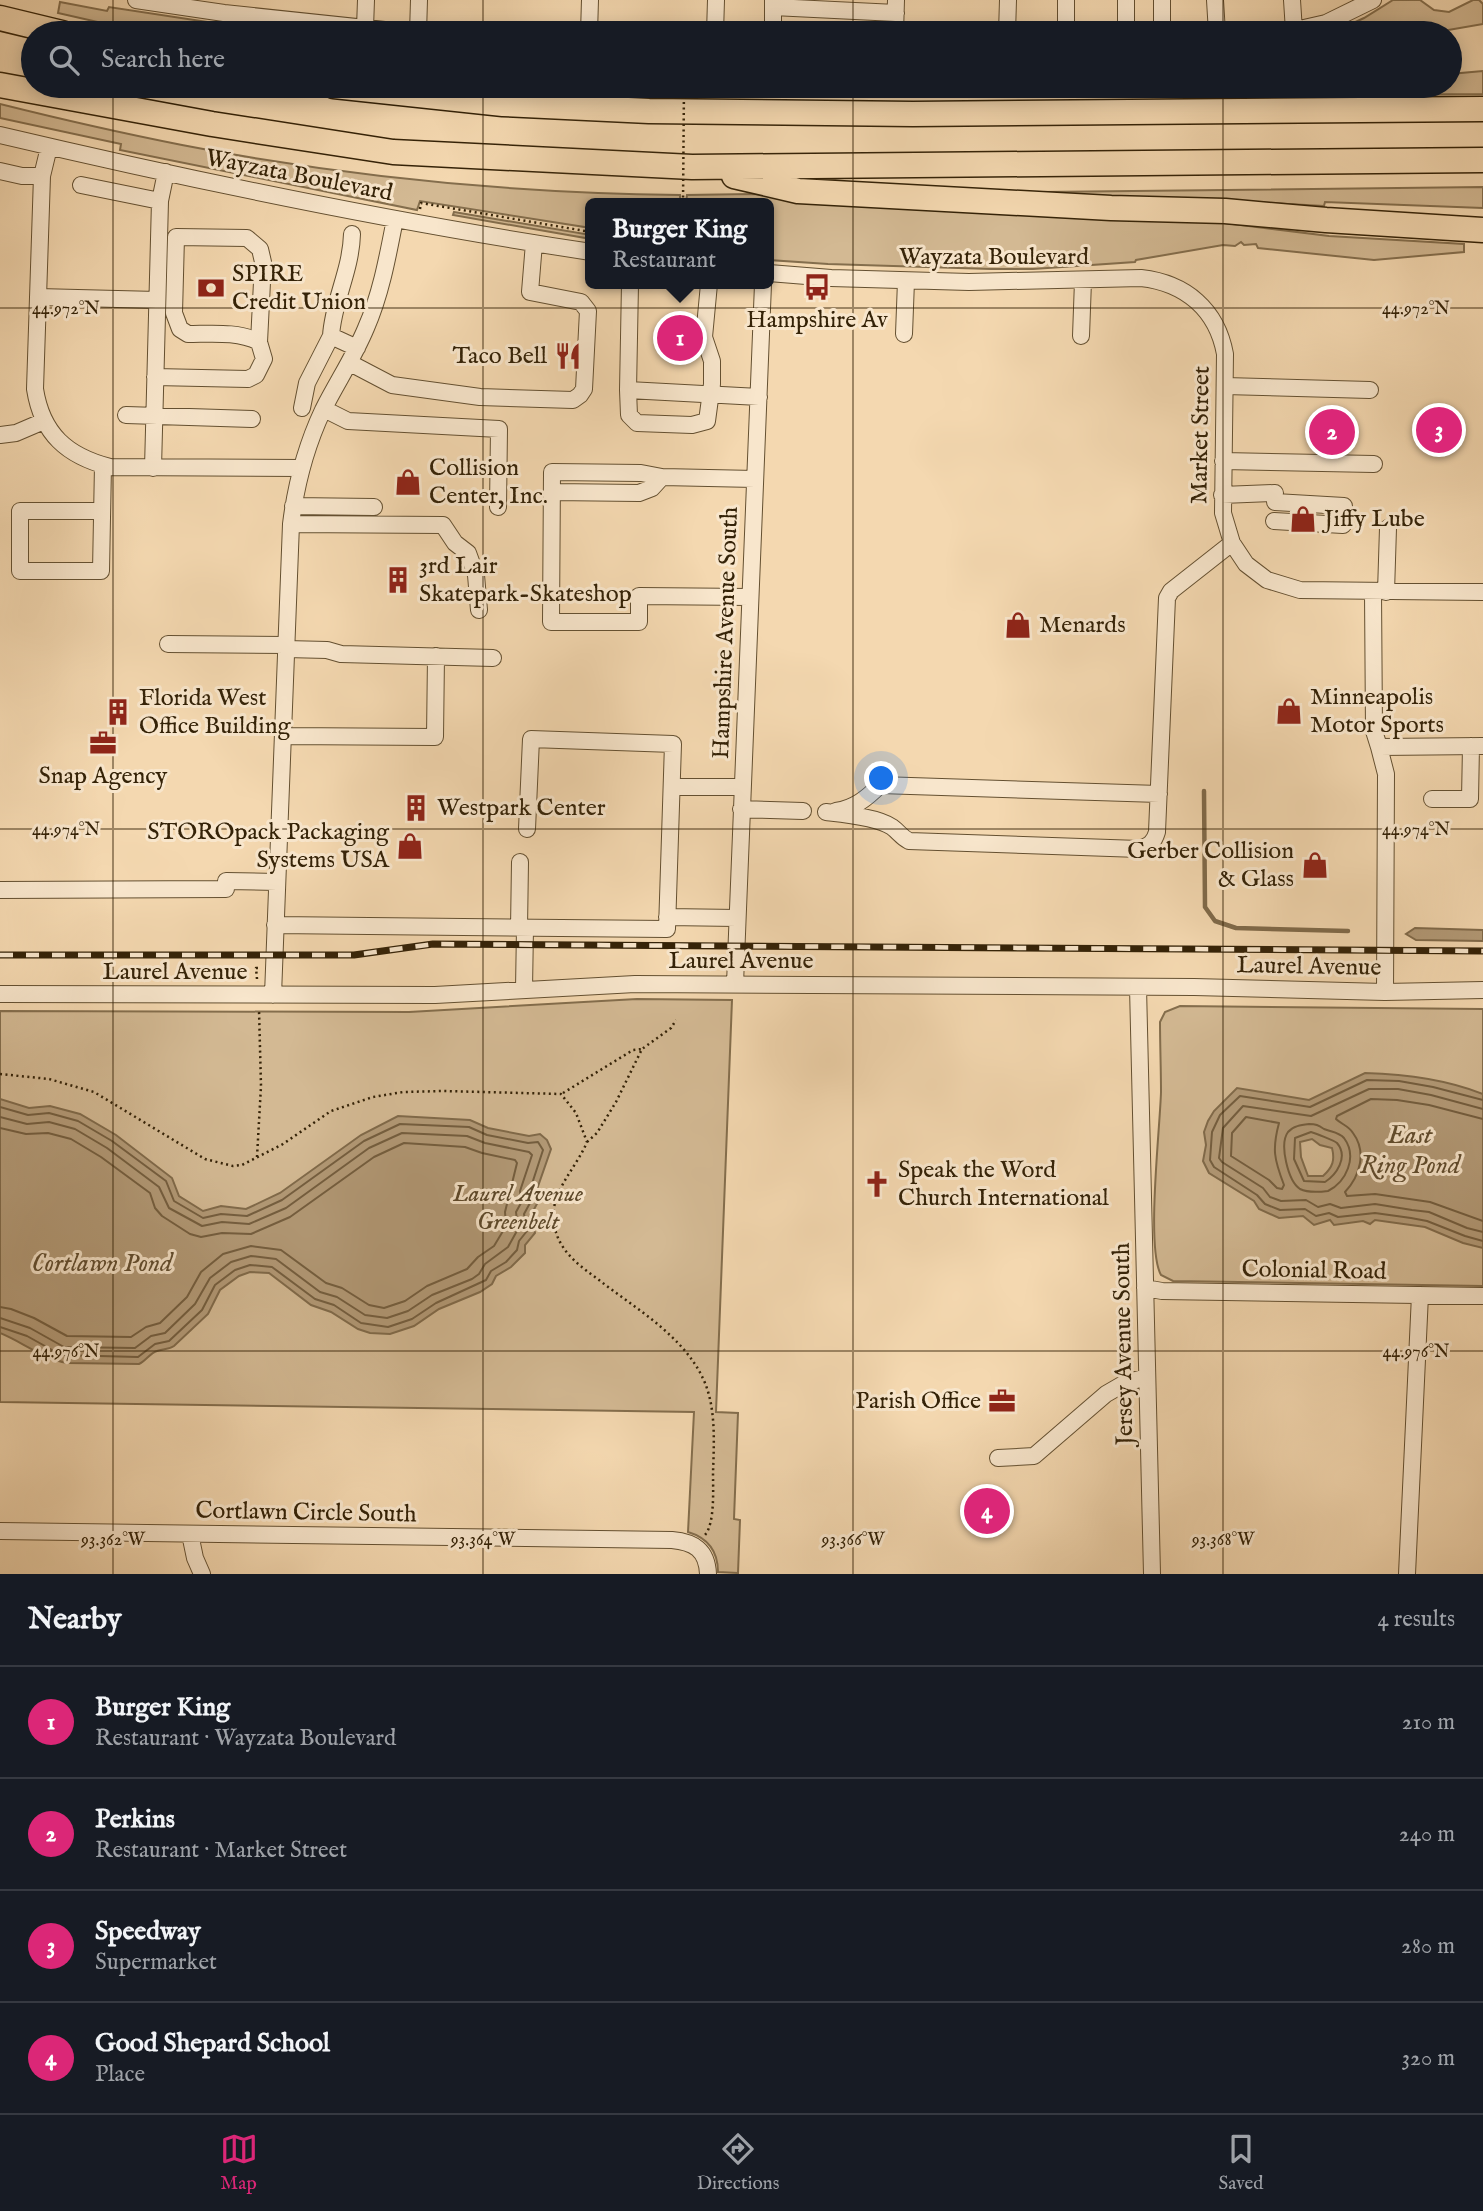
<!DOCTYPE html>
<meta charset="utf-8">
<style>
body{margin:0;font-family:"IM FELL English",serif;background:#242831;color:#f1f3f6}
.you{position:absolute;left:882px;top:779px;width:24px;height:24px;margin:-18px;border:5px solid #fff;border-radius:50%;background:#1a73e8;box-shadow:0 0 0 10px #1a73e833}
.badge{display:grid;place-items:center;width:46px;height:46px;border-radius:50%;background:#db2777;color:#fff;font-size:23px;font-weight:700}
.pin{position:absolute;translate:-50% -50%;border:4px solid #fff;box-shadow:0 2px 7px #0006}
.popup{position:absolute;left:585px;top:198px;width:189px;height:91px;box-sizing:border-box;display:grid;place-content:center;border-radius:10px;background:#171b24;filter:drop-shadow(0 2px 5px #0005);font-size:23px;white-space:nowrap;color:#9ea1a6}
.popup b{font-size:26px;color:#f1f3f6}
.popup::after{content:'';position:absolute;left:50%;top:100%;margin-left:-14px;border:14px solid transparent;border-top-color:#171b24}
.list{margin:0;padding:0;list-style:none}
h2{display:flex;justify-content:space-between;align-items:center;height:91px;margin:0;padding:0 28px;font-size:30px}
h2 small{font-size:23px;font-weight:400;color:#9ea1a6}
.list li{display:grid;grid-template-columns:46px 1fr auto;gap:21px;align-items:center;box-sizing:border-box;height:112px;padding:0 28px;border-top:2px solid #363941}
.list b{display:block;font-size:26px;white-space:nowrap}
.list p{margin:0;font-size:23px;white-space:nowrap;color:#9ea1a6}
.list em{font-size:23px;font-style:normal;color:#9ea1a6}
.icon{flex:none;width:38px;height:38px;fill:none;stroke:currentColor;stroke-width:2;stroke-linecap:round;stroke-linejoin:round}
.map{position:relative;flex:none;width:1483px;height:1574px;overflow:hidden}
.search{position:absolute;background:#171b24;box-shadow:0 4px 18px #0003;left:21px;right:21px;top:21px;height:77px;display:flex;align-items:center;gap:18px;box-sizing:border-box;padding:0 24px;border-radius:38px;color:#9ea1a6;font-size:26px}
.sheet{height:539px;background:#171b24}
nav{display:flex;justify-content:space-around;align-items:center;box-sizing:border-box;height:98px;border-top:2px solid #363941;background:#171b24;font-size:19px;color:#9ea1a6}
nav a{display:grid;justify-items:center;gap:4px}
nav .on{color:#db2777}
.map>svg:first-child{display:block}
.green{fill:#d3b993;stroke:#846e4d;stroke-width:2}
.water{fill:#b39a77;stroke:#806a4a;stroke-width:2;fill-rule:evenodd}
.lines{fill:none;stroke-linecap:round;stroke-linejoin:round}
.shore{stroke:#745e3f;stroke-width:2}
.stream{stroke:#806a4a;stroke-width:4.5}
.minor-casing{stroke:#645031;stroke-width:18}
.highway-casing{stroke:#342207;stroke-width:27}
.path{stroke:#342207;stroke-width:2.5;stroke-dasharray:2 3.5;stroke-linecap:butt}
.minor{stroke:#f8e6cc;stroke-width:16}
.highway{stroke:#f4d8b0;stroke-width:24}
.rail-casing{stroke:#342207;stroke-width:7}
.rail{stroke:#f8e6cc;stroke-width:4.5;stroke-dasharray:13;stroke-linecap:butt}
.path-bridge{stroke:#342207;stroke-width:2.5;stroke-dasharray:2 3.5;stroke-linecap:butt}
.ticks{fill:none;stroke:#342207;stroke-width:2;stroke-opacity:0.45}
.labels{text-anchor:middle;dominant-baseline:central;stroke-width:6;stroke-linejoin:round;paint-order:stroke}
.street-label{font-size:24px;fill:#342207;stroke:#f8e6cc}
.poi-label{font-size:24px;fill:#342207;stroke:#f8e6cc;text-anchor:start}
.park-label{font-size:24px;font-style:italic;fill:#5c482a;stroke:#f8e6cc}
.water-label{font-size:26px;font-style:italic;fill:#604c2e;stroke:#f8e6cc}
.ticks-label{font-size:18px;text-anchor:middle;fill:#342207;stroke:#f8e6cc;stroke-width:6;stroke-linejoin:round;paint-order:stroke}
</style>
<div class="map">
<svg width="1483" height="1574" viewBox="0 0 1483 1574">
<rect width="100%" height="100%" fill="#f4d8b0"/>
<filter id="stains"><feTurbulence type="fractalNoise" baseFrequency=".00286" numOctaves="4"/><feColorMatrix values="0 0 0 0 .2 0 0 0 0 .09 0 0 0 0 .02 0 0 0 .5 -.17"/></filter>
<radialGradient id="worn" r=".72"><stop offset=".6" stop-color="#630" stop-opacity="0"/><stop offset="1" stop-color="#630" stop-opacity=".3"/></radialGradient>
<path class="green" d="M1393,0h27l14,10 15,2 24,-12h6l4,4v20l-52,9h-99l32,-15z
M60,2l47,9 2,-4 105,16 85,10h-153l-88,-20z
M1483,71v23l-123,1 -1,-9h91v-12z
M526,86h155v6z
M688,86h109h-6v5l-103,1z
M0,104c60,15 121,29 182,41 164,32 331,48 498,50v8h-89v25l-171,-27 -3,9 -297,-60 1,-6 -121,-26z
M1483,187v21l-158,-6 -1,4 -70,-4 -212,-4v-6z
M752,194l473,29 104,13 135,8v8l-90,8 -116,-12 -2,-4 -12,1 -3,-3 -6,4 -12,-1 -87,15 -1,2 -102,7h-42l-163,-5 -59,-4v-57h-83l1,-8z
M454,212l137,23v4l-138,-24z
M637,999l95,1 -16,412 22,1 -4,106 6,1 -2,53 -20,-1c0,-21 -10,-34 -30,-40l6,-120 -694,-10v-391l409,1z
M1180,1006l303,3v277l-310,-5 -12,-6c-15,-27 -1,-146 0,-183 0,-23 -1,-47 -1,-70l5,-10z"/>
<path class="water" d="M1415,928l68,2v11l-67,-1 -10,-6z
M1365,1073c40,1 80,6 118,21v154l-20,-5 -38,-16 -50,-7 -5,4 -7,-3 -29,4 -4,-5 -16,5 -11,-9 -24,2 -20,-9 -5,-8 -45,-28 -6,-12 3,-16 -2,-13 4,-11 6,-10 23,-23 72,12zM1312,1139l8,6 12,3c3,12 1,19 -9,28h-15l-7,-19 -1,-15z
M0,1099l29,9 21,-2 30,8 36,21 56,43 7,18 24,15 18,-5 25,3 34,-16 81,-58 37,-19 72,4 18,8 41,8 11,-2 7,6 4,9 -16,46 3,7 -7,13 4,18 -10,12v8l-14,14 -15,9 -4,8 -12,8 -41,17 -25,17 -24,8 -20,-1 -12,-4 -27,-17 -20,-7 -42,-32 -19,-1 -11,4 -19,14 -12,24 -34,32c-6,4 -11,3 -17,5 -7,2 -11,10 -18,13l-72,-1c-23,-4 -45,-21 -67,-30z"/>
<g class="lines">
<path class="shore" d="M1483,1100l-50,-13 -34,-6 -32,-1 -57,27 -70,-11 -20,19 -8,17 -2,28 4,7 43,28 8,9 15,6 25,-1 11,7 13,-3 9,4 37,-4 36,5 16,3 38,15 18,5
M0,1107l28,8 21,-2 29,8 34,20 54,40 8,20 29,17 18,-4 26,2 35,-16 82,-59 36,-17 69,3 18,8 41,8 10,-1 5,8 -14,43 1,10 -6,11 3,17 -8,10 -2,9 -11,12 -15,9 -5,9 -50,23 -24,16 -24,8 -27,-4 -27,-18 -19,-6 -43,-32 -22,-2 -15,5 -20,15 -13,25 -33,31 -14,3 -17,13 -77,-2 -34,-19 -27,-9
M1483,1109l-52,-14 -33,-6h-29l-58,27 -68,-10 -20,22 -4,30 3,4 41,26 7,9 11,4 25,-1 12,7 12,-3 11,4 34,-4 37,6 17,2 38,16 16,4
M0,1117l27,7 22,-2 26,7 32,19 52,39 10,21 33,18 20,-4 27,2 37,-16 83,-60 33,-15 65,3 18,7 44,9 3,3 -12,36 1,12 -5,9 2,17 -10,18 -23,17 -6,10 -7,5 -40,16 -24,16 -21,7 -22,-3 -28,-18 -17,-5 -44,-33 -25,-3 -20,6 -21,16 -15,26 -30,29 -14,3 -16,12 -71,-1 -34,-19 -30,-10
M1246,1117l33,6c-7,26 -5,36 5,62l-2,4 -5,-1 -8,-8 -38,-24 1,-23z
M1483,1119l-54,-14 -32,-5 -26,-1 -34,17 -1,3c5,5 13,7 17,14 14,19 7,43 -8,59l2,4 28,-2 55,8 53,19
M1309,1124c7,0 9,1 15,5 7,3 15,3 20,9 14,19 2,44 -16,53 -8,1 -20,2 -28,-2 -12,-8 -21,-45 -12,-57 5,-6 13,-7 21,-8z
M0,1128l26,6 22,-1 23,6 30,18 49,36 5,15 7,8 28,18 11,3 21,-4 29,1 39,-17 84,-60 30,-14 61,4 17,6 33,7 2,3 -12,49 1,14 -12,20 -16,11 -11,12 -40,17 -22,15 -21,7 -15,-3 -27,-17 -16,-5 -45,-33 -30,-4 -28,8 -22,18 -14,25 -27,26 -14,4 -15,10 -64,-1 -33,-18 -23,-9 -11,-2
M1311,1132c4,1 24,9 26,11 12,14 -1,32 -12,39l-21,-1 -10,-22 1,-21z"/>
<path class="stream" d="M1204,791l1,116 10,14 21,7 112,3"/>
<defs>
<path id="minor" d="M136,0l88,13 189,20
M1066,0v33
M1126,0v33
M1162,0v33
M1215,0l2,33
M1292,0l2,31
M773,7l123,6
M365,28l1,-28
M418,33l1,-33
M589,33l1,-33
M715,33l1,-33
M773,33v-33
M895,33l1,-33
M1007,33l1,-33
M1282,33l44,-10 47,-23
M0,135c195,46 392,87 591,117
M49,147l-7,29 -7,213c7,45 32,67 75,78l191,1
M0,171l22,5h20
M81,185l79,16
M352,234c-1,37 -19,67 -21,102l26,12
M769,273l62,5 138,4 172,-4c45,5 76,32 84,76l-2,159 9,30 14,21 21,16 33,10 183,2
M630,284l-2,106 131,7
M38,297l119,3
M904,334l2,-53
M1081,336l2,-55
M350,363l42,22 88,12 93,3 7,-5 4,-6 4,-78 -7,-9 -51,-10 4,-49
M155,377l93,2 8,-4 8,-16 -5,-17c-21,-11 -48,-8 -71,-8l-8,-5 -6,-16 2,-76 71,1 13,11 3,13 -4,80
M1225,386l145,4
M628,390l1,25 8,8 55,2 15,-4 5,-37v-23l-8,-24 5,-53
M302,408l5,-25 24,-47
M324,409l24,12 151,8 -1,78
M126,415l126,4
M0,435l16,-2 28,-12
M1223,461l151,3
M153,468l7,-267 6,-29
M552,492l87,1 13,-5 10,-11
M1222,495l53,-2
M1275,502l69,4
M293,506l81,1
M102,511h-82v60h81l2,-106
M1274,521l69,4
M291,524l152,1 12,18 13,10 8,22 3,35
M1373,592l1,139 5,16 104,-1
M1386,592l2,-64
M750,597l-111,-1v26h-88l1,-150 89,1 21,4 93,2
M168,644l118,1
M286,649l41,1 14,4 152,4
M283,736l152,1 1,-81
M1379,747l7,27 -1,218
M672,787h70
M1432,799h38l1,-53
M741,809l62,2
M836,811c19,-3 31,-13 44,-26l279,9
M826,812c18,2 52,5 66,15 7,5 9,10 17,14l230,8c11,-3 15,-7 18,-17l10,-234 4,-7 61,-48
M226,881l51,1
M0,890l226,-1
M667,917l70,1
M275,925l392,4 6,-185 -142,-5 -4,90
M519,928l1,-66
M735,984l28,-700
M1138,987l14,587
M524,989l1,-61
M0,994l435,1 200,-11 559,3 191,5 98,-2
M273,995l18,-471c5,-40 15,-78 32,-114 14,-28 31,-53 43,-82 15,-34 22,-73 29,-109
M1145,1288l17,3 321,5
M998,1458l36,-2 72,-62 19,-11 22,-6
M0,1531l672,9c22,2 35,10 36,34
M190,1534l5,24 7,16
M1407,1574l13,-279"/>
<path id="highway" d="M0,18l62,15
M0,85l212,39 181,28 299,15 791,-7
M334,86l169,18 146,7 264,3 570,-5
M734,176l64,15 313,17 114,3 101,9 157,10"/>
</defs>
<use href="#minor" class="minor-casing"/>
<use href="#highway" class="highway-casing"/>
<path class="path" d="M420,209l1,-6 170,29
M257,979l-1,-11h4
M0,1074l49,5 45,13 111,67 28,7 9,-1 41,-21 48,-33 42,-14 30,-5 40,-1 118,3 15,19 11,29c-12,29 -41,53 -32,87 6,24 25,37 44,51 37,29 87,57 106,103 11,27 9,61 8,90 0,16 2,50 -8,62
M563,1093l70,-43 9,-1
M587,1142l10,-9 19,-31 26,-53 29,-21 5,-8
M257,1157l4,-71 -2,-76"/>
<use href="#minor" class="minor"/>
<use href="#highway" class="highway"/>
<defs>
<path id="rail" d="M0,955h354l79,-11 1050,7"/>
</defs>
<use href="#rail" class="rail-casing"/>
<use href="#rail" class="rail"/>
<path class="path-bridge" d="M683,203l1,-117"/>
</g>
<path class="ticks" d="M113,0v33M483,0v33M853,0v33M1223,0v33M113,86v1488M483,86v1488M853,86v1488M1223,86v1488M0,308h1483M0,829h1483M0,1351h1483"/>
<defs>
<symbol id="bus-bare" viewBox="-9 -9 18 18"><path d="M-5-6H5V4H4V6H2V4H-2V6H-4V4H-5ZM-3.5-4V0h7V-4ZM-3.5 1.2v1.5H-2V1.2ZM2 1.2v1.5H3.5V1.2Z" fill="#8f2418" stroke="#f8e6cc" stroke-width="2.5" paint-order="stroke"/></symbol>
<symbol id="bank-bare" viewBox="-9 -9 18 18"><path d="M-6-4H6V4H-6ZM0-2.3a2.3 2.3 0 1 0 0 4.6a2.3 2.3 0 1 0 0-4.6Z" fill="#8f2418" stroke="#f8e6cc" stroke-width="2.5" paint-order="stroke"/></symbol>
<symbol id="restaurant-bare" viewBox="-9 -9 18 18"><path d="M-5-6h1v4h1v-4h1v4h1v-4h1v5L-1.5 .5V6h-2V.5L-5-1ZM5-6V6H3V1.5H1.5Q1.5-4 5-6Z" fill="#8f2418" stroke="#f8e6cc" stroke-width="2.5" paint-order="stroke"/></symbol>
<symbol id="shop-bare" viewBox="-9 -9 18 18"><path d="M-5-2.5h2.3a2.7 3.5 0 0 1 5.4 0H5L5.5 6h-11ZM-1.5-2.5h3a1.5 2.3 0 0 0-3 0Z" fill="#8f2418" stroke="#f8e6cc" stroke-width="2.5" paint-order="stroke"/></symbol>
<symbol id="building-bare" viewBox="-9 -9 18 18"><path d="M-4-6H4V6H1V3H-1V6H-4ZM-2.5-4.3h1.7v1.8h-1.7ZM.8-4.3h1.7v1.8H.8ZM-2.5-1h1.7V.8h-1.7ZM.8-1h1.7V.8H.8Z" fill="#8f2418" stroke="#f8e6cc" stroke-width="2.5" paint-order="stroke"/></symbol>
<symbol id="office-bare" viewBox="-9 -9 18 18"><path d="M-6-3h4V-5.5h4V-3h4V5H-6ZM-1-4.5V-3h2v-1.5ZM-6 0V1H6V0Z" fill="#8f2418" stroke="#f8e6cc" stroke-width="2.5" paint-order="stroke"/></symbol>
<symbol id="church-bare" viewBox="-9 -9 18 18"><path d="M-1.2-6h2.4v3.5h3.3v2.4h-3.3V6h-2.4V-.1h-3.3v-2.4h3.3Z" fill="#8f2418" stroke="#f8e6cc" stroke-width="2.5" paint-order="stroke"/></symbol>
</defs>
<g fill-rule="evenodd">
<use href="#bus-bare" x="798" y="268" width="38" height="38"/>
<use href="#bank-bare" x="192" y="269" width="38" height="38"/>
<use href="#restaurant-bare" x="549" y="337" width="38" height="38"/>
<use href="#shop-bare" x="389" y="463" width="38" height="38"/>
<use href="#shop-bare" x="1284" y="500" width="38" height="38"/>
<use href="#building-bare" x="379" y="561" width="38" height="38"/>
<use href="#shop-bare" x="999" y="606" width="38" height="38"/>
<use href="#shop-bare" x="1270" y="692" width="38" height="38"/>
<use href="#building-bare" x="99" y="693" width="38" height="38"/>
<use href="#office-bare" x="84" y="724" width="38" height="38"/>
<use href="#building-bare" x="397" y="789" width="38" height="38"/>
<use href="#shop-bare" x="391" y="827" width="38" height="38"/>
<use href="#shop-bare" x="1296" y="846" width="38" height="38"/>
<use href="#church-bare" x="858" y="1165" width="38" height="38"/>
<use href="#office-bare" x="983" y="1382" width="38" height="38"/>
</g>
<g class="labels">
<g class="street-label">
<text transform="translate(299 176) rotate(11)">Wayzata Boulevard</text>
<text x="994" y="257">Wayzata Boulevard</text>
<text transform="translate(1201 435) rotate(-89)">Market Street</text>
<text transform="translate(726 633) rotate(-88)">Hampshire Avenue South</text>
<text x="741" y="961">Laurel Avenue</text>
<text transform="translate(1309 967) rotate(1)">Laurel Avenue</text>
<text x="175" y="972">Laurel Avenue</text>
<text transform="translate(1314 1271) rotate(1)">Colonial Road</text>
<text transform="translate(1124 1344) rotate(-91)">Jersey Avenue South</text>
<text transform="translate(306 1513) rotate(1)">Cortlawn Circle South</text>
</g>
<g class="poi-label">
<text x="232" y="274">SPIRE<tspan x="232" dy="28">Credit Union</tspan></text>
<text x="817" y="320" text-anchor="middle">Hampshire Av</text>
<text x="547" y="356" text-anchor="end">Taco Bell</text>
<text x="429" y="468">Collision<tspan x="429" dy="28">Center, Inc.</tspan></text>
<text x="1324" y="519">Jiffy Lube</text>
<text x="419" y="566">3rd Lair<tspan x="419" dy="28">Skatepark-Skateshop</tspan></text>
<text x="1039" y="625">Menards</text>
<text x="1310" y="697">Minneapolis<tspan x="1310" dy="28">Motor Sports</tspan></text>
<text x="139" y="698">Florida West<tspan x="139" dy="28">Office Building</tspan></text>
<text x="103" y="776" text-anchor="middle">Snap Agency</text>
<text x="437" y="808">Westpark Center</text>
<text x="389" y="832" text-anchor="end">STOROpack Packaging<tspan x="389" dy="28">Systems USA</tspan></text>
<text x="1294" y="851" text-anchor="end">Gerber Collision<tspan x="1294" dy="28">&amp; Glass</tspan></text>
<text x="898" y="1170">Speak the Word<tspan x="898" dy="28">Church International</tspan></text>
<text x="981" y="1401" text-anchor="end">Parish Office</text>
</g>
<g class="park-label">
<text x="518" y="1194">Laurel Avenue<tspan x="518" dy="28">Greenbelt</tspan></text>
</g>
<g class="water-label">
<text x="1410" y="1135">East<tspan x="1410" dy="30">Ring Pond</tspan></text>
<text x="102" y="1263">Cortlawn Pond</text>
</g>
</g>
<g class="ticks-label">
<text x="1416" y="314">44.972°N</text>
<text x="66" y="314">44.972°N</text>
<text x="1416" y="835">44.974°N</text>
<text x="66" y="835">44.974°N</text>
<text x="1416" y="1357">44.976°N</text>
<text x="66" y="1357">44.976°N</text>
<text x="113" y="1545">93.362°W</text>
<text x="483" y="1545">93.364°W</text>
<text x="853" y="1545">93.366°W</text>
<text x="1223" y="1545">93.368°W</text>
</g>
<rect width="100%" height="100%" filter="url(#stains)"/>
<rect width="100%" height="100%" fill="url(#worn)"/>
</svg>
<div class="you"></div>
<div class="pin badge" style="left:680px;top:338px">1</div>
<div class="popup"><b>Burger King</b>Restaurant</div>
<div class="pin badge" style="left:1332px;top:432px">2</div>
<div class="pin badge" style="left:1439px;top:430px">3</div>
<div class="pin badge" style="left:987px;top:1511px">4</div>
<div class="search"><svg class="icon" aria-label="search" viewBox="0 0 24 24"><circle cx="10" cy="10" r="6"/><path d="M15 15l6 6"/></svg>Search here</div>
</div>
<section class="sheet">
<h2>Nearby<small>4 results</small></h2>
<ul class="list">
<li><span class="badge">1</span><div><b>Burger King</b><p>Restaurant · Wayzata Boulevard</p></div><em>210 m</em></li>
<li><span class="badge">2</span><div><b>Perkins</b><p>Restaurant · Market Street</p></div><em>240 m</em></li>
<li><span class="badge">3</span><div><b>Speedway</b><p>Supermarket</p></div><em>280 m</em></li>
<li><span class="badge">4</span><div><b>Good Shepard School</b><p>Place</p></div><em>320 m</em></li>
</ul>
</section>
<nav>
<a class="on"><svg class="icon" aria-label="map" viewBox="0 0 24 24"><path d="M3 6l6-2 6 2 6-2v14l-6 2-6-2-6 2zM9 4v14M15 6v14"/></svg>Map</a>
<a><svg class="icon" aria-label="directions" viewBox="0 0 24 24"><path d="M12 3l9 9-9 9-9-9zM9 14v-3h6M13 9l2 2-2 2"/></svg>Directions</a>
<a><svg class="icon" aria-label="saved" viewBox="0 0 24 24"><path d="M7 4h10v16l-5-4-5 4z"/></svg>Saved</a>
</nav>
